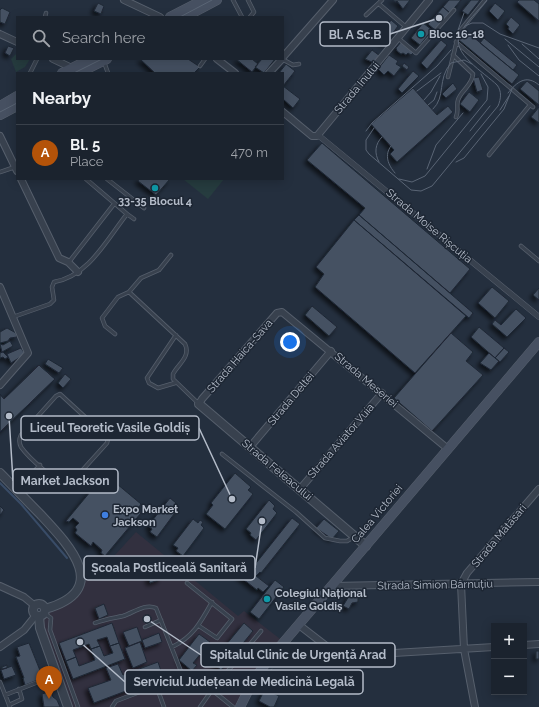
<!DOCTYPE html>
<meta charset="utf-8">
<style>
body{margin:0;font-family:Raleway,sans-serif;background:#242b36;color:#f1f3f6}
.controls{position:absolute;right:12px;bottom:12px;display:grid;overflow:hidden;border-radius:0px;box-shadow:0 2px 10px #0003}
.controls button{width:36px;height:36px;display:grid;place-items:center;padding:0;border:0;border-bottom:1px solid #39404a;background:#1b232e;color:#f1f3f6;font:20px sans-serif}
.you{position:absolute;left:290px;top:342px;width:14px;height:14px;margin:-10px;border:3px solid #fff;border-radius:50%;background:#1a73e8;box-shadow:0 0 0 6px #1a73e833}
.badge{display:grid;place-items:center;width:26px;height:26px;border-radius:50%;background:#b45309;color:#fff;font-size:13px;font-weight:700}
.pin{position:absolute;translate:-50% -33px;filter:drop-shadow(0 1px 2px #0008)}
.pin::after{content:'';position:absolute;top:21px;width:14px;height:12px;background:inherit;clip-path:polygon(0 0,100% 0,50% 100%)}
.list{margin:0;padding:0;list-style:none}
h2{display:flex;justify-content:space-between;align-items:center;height:52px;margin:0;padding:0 16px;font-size:17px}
h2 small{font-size:13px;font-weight:400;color:#a0a4aa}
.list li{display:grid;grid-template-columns:26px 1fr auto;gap:12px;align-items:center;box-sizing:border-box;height:56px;padding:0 16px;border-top:1px solid #39404a}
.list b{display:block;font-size:15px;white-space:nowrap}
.list p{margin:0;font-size:13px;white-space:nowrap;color:#a0a4aa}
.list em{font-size:13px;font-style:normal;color:#a0a4aa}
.icon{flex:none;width:22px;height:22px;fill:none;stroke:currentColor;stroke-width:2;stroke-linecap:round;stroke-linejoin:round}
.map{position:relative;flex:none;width:539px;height:707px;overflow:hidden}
.search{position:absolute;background:#1b232e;box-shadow:0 2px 10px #0003;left:16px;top:16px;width:268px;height:44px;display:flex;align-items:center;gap:10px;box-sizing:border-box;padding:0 14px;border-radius:0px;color:#a0a4aa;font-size:15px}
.panel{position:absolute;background:#1b232e;box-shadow:0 2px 10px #0003;left:16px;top:72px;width:268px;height:108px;border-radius:0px}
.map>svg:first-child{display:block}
.medical{fill:#32303f}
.green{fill:#263c3f}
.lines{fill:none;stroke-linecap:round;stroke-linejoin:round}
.stream{stroke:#394c67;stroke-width:2}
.building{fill:#455162;stroke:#1f2835;filter:url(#shadow)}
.service-casing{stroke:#565f6c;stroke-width:4.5}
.pedestrian-casing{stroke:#565f6c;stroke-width:6}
.minor-casing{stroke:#565f6c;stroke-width:8}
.tertiary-casing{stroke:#565f6c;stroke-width:10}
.secondary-casing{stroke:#565f6c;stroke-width:10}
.path{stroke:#44595c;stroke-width:1;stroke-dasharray:3 3;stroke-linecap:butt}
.service{stroke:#38414e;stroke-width:3}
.pedestrian{stroke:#38414e;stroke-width:5}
.minor{stroke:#38414e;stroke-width:6}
.tertiary{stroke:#38414e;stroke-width:8}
.secondary{stroke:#465061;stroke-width:9}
.tram{stroke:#5a6575;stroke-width:1}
.culture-dot{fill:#0f9aa8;stroke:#1d2633;stroke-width:1.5}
.shop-dot{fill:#3f7fe0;stroke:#1d2633;stroke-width:1.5}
.labels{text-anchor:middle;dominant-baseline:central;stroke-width:3;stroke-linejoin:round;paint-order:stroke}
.poi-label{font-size:11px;font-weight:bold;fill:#b4bcc9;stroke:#1d2633;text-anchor:start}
.street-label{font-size:11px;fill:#b4bcc9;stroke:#1d2633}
.leader{fill:none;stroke:#b4bcc9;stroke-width:1.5}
.callout-dot{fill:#b4bcc9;stroke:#1d2633;stroke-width:1.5}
.callout{fill:#1d2633;stroke:#b4bcc9;stroke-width:1.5}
.callout-label{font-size:12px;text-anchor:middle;font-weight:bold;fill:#b4bcc9}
</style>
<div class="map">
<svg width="539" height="707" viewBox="0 0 539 707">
<defs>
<filter id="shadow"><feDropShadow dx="-3" dy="3" stdDeviation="2" flood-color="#0009"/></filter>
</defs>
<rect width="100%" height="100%" fill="#242f3e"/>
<path class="medical" d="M136,532l102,84 6,-5 40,31 -44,65h-172l-28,-79 1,-12 31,-22 9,-22 6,4 8,1z"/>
<path class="green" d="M17,53v6h13l-5,8 -9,5 -5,-13z
M183,179h41l-16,20z"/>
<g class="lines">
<path class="stream" d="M0,483l21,21 46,54"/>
</g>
<path class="building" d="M392,0h18l-7,9 -6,-8 -1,1z
M449,0h12l-11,13 -7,-6z
M471,0h9l-12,15 -6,-4z
M519,0h15l5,4v17l-22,-19z
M98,3l6,3 -3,8 -7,-3z
M495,3l10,8 -7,9 -9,-9z
M443,7l7,6 -15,17 -7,-6z
M2,8l8,4 -5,12 -5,-2v-12z
M511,17l9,8 -7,9 -5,-5 1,-2 -3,-3z
M391,20l7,6 -13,18 -7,-5z
M423,23l9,7 -12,15 -9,-7z
M466,31l53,44 -7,9 -53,-44z
M484,38l33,27 -4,5 -33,-27z
M441,40l6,5 -20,24 -6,-6z
M401,42l13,10 -3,3 -3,-2 -2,2 -3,-2 -2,1 -4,-3 -1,-3z
M8,46l6,2 -4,8 -5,-3z
M372,50l8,6 -6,7 -9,-4z
M389,55l9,6 -2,3 5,3 -7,9 -6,-5 -4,4 -6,-6z
M140,59h48l12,8 -6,6h-39z
M236,59h16l6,5 -6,8z
M262,59h13l-11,14 -9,-6z
M404,63l5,4 -2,3 -5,-4z
M286,64l9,7 -12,15v-13h-4z
M413,71l6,5 -17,17 -4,-4z
M479,77l4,13 -6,2 -4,-14z
M527,81l12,10v14l-19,-16z
M453,83l4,6 -11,9 -4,-4z
M283,86l17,13 -7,9 -10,-9z
M413,88l24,27 11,-9 5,6 -56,50 -7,-8 4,-4 -23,-26z
M469,92l10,8 -9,12 -10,-8z
M539,107v16l-8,-6z
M322,143l148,126 -20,24 -91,-78 6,-7 -58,-48z
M139,179h31l-14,16 -18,-14z
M359,215l114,98 -4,5 -115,-98z
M354,220l112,96 -51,57 -100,-86 9,-13 -8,-7z
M492,287l17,14 -14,17 -17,-15z
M539,288v12l-6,-5z
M312,306l25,21 -8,9 -24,-21z
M516,309l10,9 -19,19 -15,-13 3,-4 6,5z
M479,327l25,21 -9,10 -24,-21z
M7,328l9,5 1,4 -7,1 -2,3 -8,2v-11z
M451,333l22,19 -7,9 17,14 -51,56 -38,-33z
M10,341l3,5 -11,6 -2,-8 3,1z
M21,348l4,6 -14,9 -4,-9z
M504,348l5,4 -9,10 -5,-4z
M3,352l5,5 -3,2 -2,-2 -3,1v-5z
M489,353l10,8 -8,9 -11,-7z
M48,359l15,9 -4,5 -14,-9z
M39,365l16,14 -55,53v-38l4,5z
M39,365l16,14 -55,53v-38l4,5z
M65,374l6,5 -8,9 -5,-5z
M235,473l16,14 -3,3 5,4 -28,35 -19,-15 7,-9 -2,-2z
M105,474l36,30 -4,6 4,3 -36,43 -4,-3 1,-3 -9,-8 -2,4 -16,-13 2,-3 -2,-3 4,-4 -6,-5 -4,4 -3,-1z
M170,498l6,5 -3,4 4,3 -20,27 -7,-5 2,-3 -4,-3z
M269,500l6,6 -2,3 4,4 -21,27 -6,-5 1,-2 -5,-4z
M0,506l4,4 -4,5z
M292,518l8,6 -39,49 -1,-1 -4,4 13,10 -6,6 -5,-4 -1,2 -23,-18 6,-7 9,7z
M193,519l5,4 2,-3 3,2 -2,3 3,3 -21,28 -7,-5 2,-3 -5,-3z
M324,519l15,12 -7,8 -16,-11z
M159,573l2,6 -11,4 -2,-6z
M275,580l9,7 -25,32 -9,-7z
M358,595v7l-6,1 -3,6 -6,-3 6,-10z
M104,604l4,11 -9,4 -4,-11z
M112,623l7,20 -9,3 -3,-9 -10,3 3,6 -9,3 -2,-5 -16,6 3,7 -10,4 -7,-18z
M244,623l9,8 -32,39 -9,-8z
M137,627l5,14 -13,5 -6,-14z
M159,633l3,9 -17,6 -3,-8z
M199,634l11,8 -17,21 4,2 -5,6 -13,-11z
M140,642l7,20 -14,6 -8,-20z
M29,643l14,35 -18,7 -2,-7h1l-8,-21 4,-1 -3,-9z
M119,643l6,16 -52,20 -7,-18 10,-4 3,9 16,-6 -4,-11 9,-3 4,10 9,-3 -3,-7z
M536,651h3v8h-3z
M158,662l5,15 -69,26 -6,-15 23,-8 -5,-12 12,-4 5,11z
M7,665v3l-5,1v-2z
M12,666l4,9 -12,4 -3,-9z
M265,689l14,7 -5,11h-4l-11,-6z
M51,691l2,6 4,3 3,7h-16l-2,-13z"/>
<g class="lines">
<defs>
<path id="service" d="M233,0l9,17
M248,0l6,12 -4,5
M379,4l27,23
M366,15l16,-15
M45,17l1,-4
M398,38l18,15 38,-43
M456,42l77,65
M453,55l20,19c-1,12 -12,16 -15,26 -2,6 1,11 -2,17
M282,59l11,6 6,-1
M104,62l4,11
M200,66l5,-7
M30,73l7,-14
M448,77l11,-45 26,-32
M489,155l41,-50
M0,172l15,-5
M107,179l37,29
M127,214l7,5
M521,246l18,15
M69,262l45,-58
M129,292l12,-14 18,-8 12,-15
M13,317l37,-13 4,-4 -2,-13 2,-5c35,-6 53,-43 73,-68l-41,-35
M115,334l-10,-8 -3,-8 16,-21 11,-5 56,52c6,13 -7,20 -12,30v5l26,25
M175,383l-17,5 -9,-5 -2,-5 29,-43
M60,394l48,44 -1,5 -38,42c-12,-1 -41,-28 -48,-38 -2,-4 -2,-8 0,-12l35,-39z
M222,454l74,58 29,26 15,3h7l7,-4
M18,489l22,-24
M187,583l45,36 -15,19 -18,-12
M44,613l7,5 -1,12 28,77
M95,623c10,-4 19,-5 28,-7 10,-3 22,-13 33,-8l26,66
M145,627l16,-7
M172,647c21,-10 29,-25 40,-45
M0,682l10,25
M156,685l8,22
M5,695l51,-20
M9,705l13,-6 -3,-10
M112,707l4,-6 73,-28 7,4 37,30
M200,707l12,-17 49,-59"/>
<path id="pedestrian" d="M318,135l221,182"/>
<path id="minor" d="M124,0l36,17
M0,34l17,8
M283,57l50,-57
M53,59l21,10
M217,59l18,14
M269,73l13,-14
M283,112l29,24h5l112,-136
M0,136l17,35
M21,179l38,79 9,4 10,10
M0,287l28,66 -28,32
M199,404l3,-5 75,-86 5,-1 166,137
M250,447l81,-96
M300,489l82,-96
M0,586l24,11 11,9
M332,586l207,-4
M299,625l35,27 10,4 150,-9
M524,645l15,-1
M0,647l24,-17 12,-15
M475,707l-11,-58 -3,-65 6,-11 72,-84"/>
<path id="tertiary" d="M199,404l167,142
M0,473c14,14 27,28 41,42 29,31 71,75 4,94
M33 610a6 6 0 1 1 12 0a6 6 0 1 1-12 0Z
M39,616l1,12 28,79"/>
<path id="secondary" d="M170,17l33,-17
M185,17l32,-17
M62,73l28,-14
M79,73l28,-14
M0,106l17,-10
M0,115l17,-9
M240,707l13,-26 13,-18 273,-321"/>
</defs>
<use href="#service" class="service-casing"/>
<use href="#pedestrian" class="pedestrian-casing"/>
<use href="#minor" class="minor-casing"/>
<use href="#tertiary" class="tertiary-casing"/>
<use href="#secondary" class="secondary-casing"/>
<path class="path" d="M181,558l5,21
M270,671l6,-7"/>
<use href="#service" class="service"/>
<use href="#pedestrian" class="pedestrian"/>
<use href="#minor" class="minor"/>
<use href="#tertiary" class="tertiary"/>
<use href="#secondary" class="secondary"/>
<path class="tram" d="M180,17l32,-17
M465,26l7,-3h11l17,11 39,14
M456,36l8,-23
M505,39l34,28
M522,44l17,15
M508,45l11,15 20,16
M74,73l28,-14
M417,91l24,-18
M508,93c9,-11 18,-19 31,-8
M424,100l7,-8 9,-16
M428,105l6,-5 3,-8
M433,109c13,-12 4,-30 18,-46l13,-3 8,4
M500,110l9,-14
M0,112l17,-9
M374,128l-8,12v10l3,4 42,36 10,1 11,-5 66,-80c3,-7 4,-15 -1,-21 -12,-12 -47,-32 -37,-51 6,-12 18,-23 27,-34
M366,131l6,-8 65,-57 14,-16
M470,131l20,-25
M391,146c-7,9 -3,19 4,27
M379,162c-5,-9 -4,-18 3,-25
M456,162l8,-4 40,-49 8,-20
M427,169l9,-24 27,-32
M399,179l13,3 13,-6 62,-76 1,-13 -7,-13"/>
</g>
<g class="culture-dot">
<circle cx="421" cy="34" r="4"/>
<circle cx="155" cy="188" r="4"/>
<circle cx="267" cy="599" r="4"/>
</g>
<circle class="shop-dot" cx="105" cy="515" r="4"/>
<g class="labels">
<g class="poi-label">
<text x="429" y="34">Bloc 16-18</text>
<text x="155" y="201" text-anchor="middle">33-35 Blocul 4</text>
<text x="113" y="509">Expo Market<tspan x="113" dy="13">Jackson</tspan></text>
<text x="275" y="593">Colegiul Național<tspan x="275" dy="13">Vasile Goldiș</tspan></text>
</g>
<g class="street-label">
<text transform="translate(357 88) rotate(-50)">Strada Inului</text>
<text transform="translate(429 226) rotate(40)">Strada Moise Rișcuția</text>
<text transform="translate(240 356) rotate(-49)">Strada Haica-Sava</text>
<text transform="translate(366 380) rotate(40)">Strada Meseriei</text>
<text transform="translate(291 399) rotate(-50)">Strada Deltei</text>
<text transform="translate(341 441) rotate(-49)">Strada Aviator Vuia</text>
<text transform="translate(277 470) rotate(40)">Strada Feleacului</text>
<text transform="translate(377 514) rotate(-50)">Calea Victoriei</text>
<text transform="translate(499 536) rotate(-50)">Strada Mătăsari</text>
<text transform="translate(435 585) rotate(-1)">Strada Simion Bărnuțiu</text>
</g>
</g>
<path class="leader" d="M439 18L390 34M232 499L199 428M9 416L13 481M262 521L255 568M147 619L201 655M80 642L125 682"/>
<g class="callout-dot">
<circle cx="439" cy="18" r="4"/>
<circle cx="232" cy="499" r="4"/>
<circle cx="9" cy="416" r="4"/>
<circle cx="262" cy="521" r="4"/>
<circle cx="147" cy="619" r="4"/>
<circle cx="80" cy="642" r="4"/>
</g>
<g class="callout">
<rect x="320" y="22" width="70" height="24" rx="4"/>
<rect x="21" y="416" width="178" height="24" rx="4"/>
<rect x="13" y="469" width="105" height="24" rx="4"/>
<rect x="84" y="556" width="171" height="24" rx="4"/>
<rect x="201" y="643" width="194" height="24" rx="4"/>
<rect x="125" y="670" width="238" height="24" rx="4"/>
</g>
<g class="callout-label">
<text x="355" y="39">Bl. A Sc.B</text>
<text x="110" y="432">Liceul Teoretic Vasile Goldiș</text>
<text x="65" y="485">Market Jackson</text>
<text x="169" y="572">Școala Postliceală Sanitară</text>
<text x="298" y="659">Spitalul Clinic de Urgență Arad</text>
<text x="244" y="686">Serviciul Județean de Medicină Legală</text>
</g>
</svg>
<div class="controls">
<button>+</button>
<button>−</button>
</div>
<div class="you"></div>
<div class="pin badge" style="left:49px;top:699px">A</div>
<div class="search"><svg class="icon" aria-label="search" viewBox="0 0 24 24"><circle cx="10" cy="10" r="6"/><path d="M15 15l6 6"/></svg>Search here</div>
<section class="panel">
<h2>Nearby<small></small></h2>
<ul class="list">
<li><span class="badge">A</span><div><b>Bl. 5</b><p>Place</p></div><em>470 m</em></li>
</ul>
</section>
</div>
